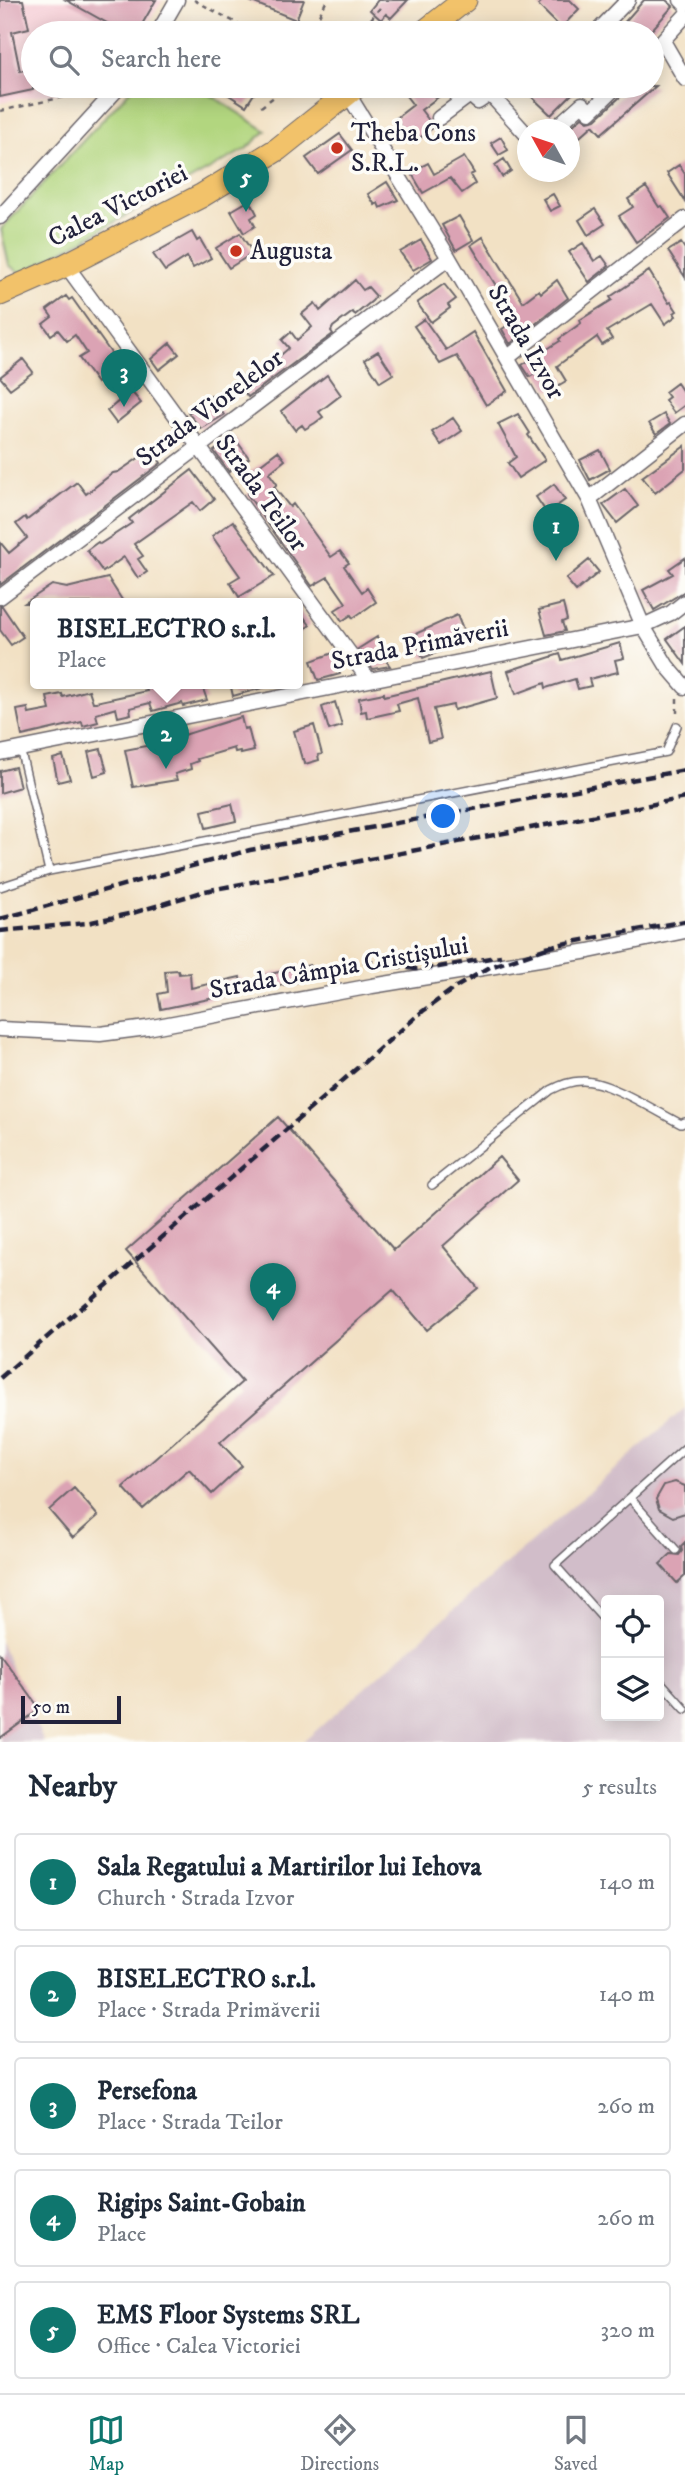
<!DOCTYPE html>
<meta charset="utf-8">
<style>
body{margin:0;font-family:"IM FELL DW Pica",serif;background:#f2f2f3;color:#1f2937}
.controls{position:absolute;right:21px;bottom:21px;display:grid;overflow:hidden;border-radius:7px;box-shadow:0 4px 18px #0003}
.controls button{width:63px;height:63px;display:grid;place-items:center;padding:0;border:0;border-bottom:2px solid #e0e1e3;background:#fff;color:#1f2937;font:35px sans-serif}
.compass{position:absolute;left:517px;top:119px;width:63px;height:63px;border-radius:50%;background:#fff;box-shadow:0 4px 18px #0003;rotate:310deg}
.scale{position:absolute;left:21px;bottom:18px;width:100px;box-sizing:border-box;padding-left:7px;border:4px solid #22223b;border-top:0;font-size:19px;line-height:24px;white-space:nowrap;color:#22223b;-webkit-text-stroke:5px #fdfcf7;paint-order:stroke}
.you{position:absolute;left:444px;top:817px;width:24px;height:24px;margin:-18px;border:5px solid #fff;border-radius:50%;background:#1a73e8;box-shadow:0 0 0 10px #1a73e833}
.badge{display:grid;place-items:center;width:46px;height:46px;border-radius:50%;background:#0f766e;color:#fff;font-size:23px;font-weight:700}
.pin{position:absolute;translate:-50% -58px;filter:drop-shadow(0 2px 4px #0008)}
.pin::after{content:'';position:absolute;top:37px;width:24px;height:21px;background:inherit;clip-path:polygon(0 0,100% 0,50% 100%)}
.popup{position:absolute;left:30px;top:598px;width:273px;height:91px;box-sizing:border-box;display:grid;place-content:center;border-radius:7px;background:#fff;filter:drop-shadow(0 2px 5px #0005);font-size:23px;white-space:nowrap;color:#747a83}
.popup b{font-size:26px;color:#1f2937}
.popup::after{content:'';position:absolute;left:50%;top:100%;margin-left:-14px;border:14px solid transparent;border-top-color:#fff}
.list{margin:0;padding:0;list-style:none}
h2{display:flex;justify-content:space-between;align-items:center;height:91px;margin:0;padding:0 28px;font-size:30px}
h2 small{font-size:23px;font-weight:400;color:#747a83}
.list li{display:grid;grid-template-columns:46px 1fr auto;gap:21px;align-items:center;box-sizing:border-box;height:98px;margin:0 14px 14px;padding:0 14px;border:2px solid #e0e1e3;border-radius:7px}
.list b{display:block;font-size:26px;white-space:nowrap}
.list p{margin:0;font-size:23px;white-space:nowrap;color:#747a83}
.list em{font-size:23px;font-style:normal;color:#747a83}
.icon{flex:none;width:38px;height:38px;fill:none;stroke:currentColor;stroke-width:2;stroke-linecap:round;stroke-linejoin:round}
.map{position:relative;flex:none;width:685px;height:1742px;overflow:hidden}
.search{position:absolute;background:#fff;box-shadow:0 4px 18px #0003;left:21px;right:21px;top:21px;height:77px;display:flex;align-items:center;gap:18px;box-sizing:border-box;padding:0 24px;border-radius:38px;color:#747a83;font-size:26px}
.sheet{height:651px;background:#fff}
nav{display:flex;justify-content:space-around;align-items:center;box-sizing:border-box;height:98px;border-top:2px solid #e0e1e3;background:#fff;font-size:19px;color:#747a83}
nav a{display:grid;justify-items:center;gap:4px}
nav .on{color:#0f766e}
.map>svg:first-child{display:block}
.built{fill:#f6cfd7}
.industrial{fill:#d1bdc9;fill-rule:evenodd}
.green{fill:#b2d67f;stroke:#6a7c5d;stroke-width:2}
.building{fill:#dba3b4}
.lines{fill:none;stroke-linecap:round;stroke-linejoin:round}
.service-casing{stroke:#6b656b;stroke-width:10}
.minor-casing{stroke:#6b656b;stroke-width:17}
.primary-casing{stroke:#6b656b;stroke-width:25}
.path{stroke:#6b656b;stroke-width:2.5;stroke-dasharray:5 5;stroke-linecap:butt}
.service{stroke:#fff;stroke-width:7}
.minor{stroke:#fff;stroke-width:14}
.primary{stroke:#f2c26a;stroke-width:23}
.rail{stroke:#22223b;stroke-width:4.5;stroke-dasharray:10 5;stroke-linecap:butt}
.poi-dot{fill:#c8321e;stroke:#fdfcf7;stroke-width:2.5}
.labels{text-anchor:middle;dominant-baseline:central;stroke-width:7;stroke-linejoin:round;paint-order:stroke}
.poi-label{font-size:26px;fill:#22223b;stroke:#fdfcf7;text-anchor:start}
.street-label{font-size:26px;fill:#22223b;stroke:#fdfcf7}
</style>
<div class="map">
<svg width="685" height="1742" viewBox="0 0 685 1742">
<rect width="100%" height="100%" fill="#fdfcf7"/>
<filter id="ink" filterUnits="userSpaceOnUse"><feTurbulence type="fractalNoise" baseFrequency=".0143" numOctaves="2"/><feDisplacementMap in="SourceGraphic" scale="14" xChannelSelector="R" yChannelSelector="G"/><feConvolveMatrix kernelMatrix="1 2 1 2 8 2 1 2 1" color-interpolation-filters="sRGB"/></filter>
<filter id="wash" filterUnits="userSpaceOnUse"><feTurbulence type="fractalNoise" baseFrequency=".00686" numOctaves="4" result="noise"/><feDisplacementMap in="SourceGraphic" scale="28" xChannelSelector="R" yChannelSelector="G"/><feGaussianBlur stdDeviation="1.57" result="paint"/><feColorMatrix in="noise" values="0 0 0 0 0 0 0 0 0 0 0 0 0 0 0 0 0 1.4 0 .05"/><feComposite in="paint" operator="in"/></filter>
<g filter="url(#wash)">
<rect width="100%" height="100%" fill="#f2e1c4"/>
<path class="built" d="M0,0h163l-22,33h-108v53h67l-100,16z"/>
<path class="industrial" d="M685,1408v334h-382l218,-191zM606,1600h53v116h-53z
M0,1641l44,101h-44z"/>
<path class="green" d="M134,86h63l69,45 -20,18 -225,125 -12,-9 -8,-36z"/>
<g id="blocks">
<path class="building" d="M0,0h23l6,28 -17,4 8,39 13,-3v22l-33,7z
M66,0h90l-19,33h-12z
M247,0h57l-8,20z
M378,0h30l-17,18 -5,-4 -5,6 -11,-10z
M543,0h27l9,9 -18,19 -23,-23z
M644,0h22l7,6 -24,27h-34z
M215,86h44l-13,20z
M411,86h42l-32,24 13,17 -21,16 -18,-24 18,-14 -10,-13z
M543,86h37l-29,29 -19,-18z
M632,86h24l-55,48 -8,-9 -23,21v-18l12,-11 6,4 8,-2z
M340,134l12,16 -34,24 -12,-16z
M501,137l7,13 -9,5 -8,-12z
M464,157l10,16 -4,2 5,9 -13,9 -12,-15 -27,15 -12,-21 17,-9 6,11z
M504,159l7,12 -9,6 -7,-12z
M679,165l6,9v27l-18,-28z
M387,182l11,18 -18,8 -2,-5 -3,2 -7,-11z
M646,187l13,20 3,-1 8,12 -34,24 -17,-26 14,-9 -5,-8z
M553,194l7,12 -10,5 -7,-12z
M250,200l7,14 -6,4 4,8 -11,7 -13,-22z
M595,209l10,15 -17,11 -9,-15z
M459,216l14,24 -17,10 -14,-25z
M192,232l5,9 3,-2 11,19 -18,10 -6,-11 -22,14 -12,-17z
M240,233l13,20 -24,15 -13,-20z
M483,237l40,65 16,-12 2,3 16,-13 11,18 -58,46 -8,-15 8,-5 -8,-13 7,-4 -38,-62z
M421,240l11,19 -19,11 -13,-18z
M583,243l11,18 8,-5 7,10 -20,16 -20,-30z
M681,243l4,6v28l-17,-26z
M649,271l20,32 2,-1 6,9 -3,2 2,3 -11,8 -13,-20 -45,27 5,8 -10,6 -5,-8 -40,29 9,15 -17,10 -11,-19 -8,5 -8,-12 38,-24 -1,-2 22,-16 -1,-3 32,-20 -2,-3z
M355,280l8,10 5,-3 8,9 -4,5 -17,14 -2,-3 -20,15 -2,4 2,3 -85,63 -12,-16 17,-12 6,8 19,-14 -3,-3 14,-12 -7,-8 9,-8 6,8 15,-13 -10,-13 13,-11 5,8z
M444,284l12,15 -8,6 2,3 -19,14 -14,-19z
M66,296l3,4 3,-2 51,72 -16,11 -3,-4 -7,6 -18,-25 8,-5 -12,-18 -8,6 -9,-11 -7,5 -8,-11 9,-7 -5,-7z
M424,319l22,31 27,-18 34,59 -21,14 -29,-49 -17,8 -26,-38z
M170,343l9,11 -20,16 -8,-11z
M378,351l15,23 -13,8 -15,-23z
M23,359l10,13 -23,17 -10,-12z
M327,375l14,20 -22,17 4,5 -8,6 -10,6 -3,-4 -7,5 -14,-19z
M677,383l8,12v10l-11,8 -9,-13 4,-3 -4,-5z
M131,391l10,12 -25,20 -9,-12z
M211,396l13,19 -23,14 -13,-16z
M518,414l12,19 -2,2 17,25 -27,18 -10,-15 8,-6 -18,-33z
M664,414l6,10 -14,10 -7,-11z
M453,418l9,13 -21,14 -9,-13z
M234,437l15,21 -20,14 -15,-21z
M685,446v23l-30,24 -13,-16z
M152,449l9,14 -161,122v-43l9,11 18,-15 -11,-14 9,-7 2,3 50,-38 9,12 27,-21 5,-1z
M600,450l10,19 -20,11 -10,-20z
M278,451l7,9 -16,13 8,11 -3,3 16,20 3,-3 38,53 9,-6 9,12 -5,3 18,26 5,-4 9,14 -23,16 -2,-3 -9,6 -7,-11 11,-7 -18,-26 -16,9 -65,-92 12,-9 -9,-13z
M192,470l22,29 -14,12 -7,-9 -59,42 9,12 -5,3 9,13 -9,6 -14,-21 -21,15 -16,-22 11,-8 2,2 32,-21 -3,-4z
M554,484l11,16 -18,13 -11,-16z
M625,489l13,17 -21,17 -14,-18z
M233,521l41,55 -35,21 -9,-15 10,-6 -28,-40z
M569,523l6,10 -19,13 -6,-10z
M685,558v33l-31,19 -11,-20 30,-16 -4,-5z
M589,560l10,12 -23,19 -10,-12z
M108,578l16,25h-99l27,-18 15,3z
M563,604l4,16 -5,2 3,9 -19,4 -7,-25z
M0,606h2l21,31 -12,8 -11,-15z
M297,608l13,17 -13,10z
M457,615l9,22 -8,4 1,3 -36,14 -10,-23z
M685,626v38l-18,-25z
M377,637l5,11 -4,2 12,16 -17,3 -15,-20z
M620,643l4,15 -9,2 3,12 -29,7 2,7 -13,3 -3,-10 -29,9 -1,-5 -29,11 -8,-23 52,-17 2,6z
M333,653l7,21 -22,6 -7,-19z
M491,671l6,27 -43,12 -1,-5 -19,4 7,30 -13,3 -10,-44 -21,6 2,7 -32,7 -1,-7 -5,1 -2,-14 25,-5v3z
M145,683h13l2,6h4l21,-6h16l6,17 -24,6 -1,-3 -29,8 -3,-8 -20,5 1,6 -13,3 -2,-9 -20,6 2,8 -15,4 -1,-4 -60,14 -5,-26 11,-2 1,6 21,-4 -3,-13 15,-3 1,3 26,-7 4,12h3l51,-11z
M230,683h38l1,3 -36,10z
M335,702l7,24 -13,4 -7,-23z
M241,717l3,12 4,-1 6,23 -13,3 -1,-3 -5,1 -1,-4 -37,11 1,2 -8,3 1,5 -16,5 2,6 -44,7 -8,-37 26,-5 -1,-5 14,-4 1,5z
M314,725l8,29 -4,1 1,5 -14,4 -1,-5h-2l-8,-28z
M101,749l6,23 -13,4 -6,-24z
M63,756l7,23 -12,3 -5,-23z
M15,767l5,20 -20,6v-22z
M232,804l4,17 -30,7 -4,-17z
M310,965l3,14 -45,9 -2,-13z
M178,970l1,4 11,-1 1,15 49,-11 3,15 -82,17 -3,-15 9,-2 -2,-21z
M278,1117l116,133 105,-93 19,23 -75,66 35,42 -51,42 -34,-40 -173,152 22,24 -30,28 -23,-25 -46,40 -20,-22 119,-105 -116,-131z
M675,1482l10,4v27l-12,4 -14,-8 -3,-10 8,-14z
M74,1488l24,28 -25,22 -24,-28z
M685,1542v34l-8,7 -17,-19 11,-10 8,1 3,-4 -1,-5z
M0,1654l40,55 -40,29z"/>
</g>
</g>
<g filter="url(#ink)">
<use href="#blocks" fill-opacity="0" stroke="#6b656b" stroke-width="2"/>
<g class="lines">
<defs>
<path id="service" d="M20,748l29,123 617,-119 11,-26
M0,887l49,-16
M432,1185l119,-95c10,-5 19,-9 31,-9 26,-1 75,31 99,43l4,-2
M630,1498l46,52
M606,1622l-51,-57 130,-117
M659,1680l26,29"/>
<path id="minor" d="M681,0l4,4
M158,33l19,-33
M596,33l32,-33
M663,41l22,38
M652,52l33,-36
M348,94l101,164 140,241 54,127 24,40 18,21
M439,118l31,-23 8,7 12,-8 38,42
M553,130l29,-26 8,8 27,-26
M0,217l120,-131
M66,265l303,415
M507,358l178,-139
M589,499l96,-75
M0,597l449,-339
M0,753l643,-127 28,-13 14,-11
M0,1029l100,5 47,-6 225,-42 217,-35 96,-20"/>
<path id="primary" d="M423,33l42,-33
M0,294l66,-29 135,-69 77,-47 79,-63"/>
</defs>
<use href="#service" class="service-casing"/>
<use href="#minor" class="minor-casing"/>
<use href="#primary" class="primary-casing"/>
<path class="path" d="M194,0l61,33
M380,8l-9,11 16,14
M310,33l17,-33
M261,107l14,-11 7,-10
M0,111l96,-21
M677,698v18"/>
<use href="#service" class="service"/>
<use href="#minor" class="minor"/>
<use href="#primary" class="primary"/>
<path class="rail" d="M0,919l250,-69 435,-80
M0,931l87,-8 46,-10 72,-22 480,-93
M546,947l139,-26
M363,961l53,8 17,-1 68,-12
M0,1378l423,-367 33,-24 34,-20 66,-22"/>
</g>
</g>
<g class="poi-dot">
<circle cx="337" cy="148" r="7"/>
<circle cx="236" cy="251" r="7"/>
</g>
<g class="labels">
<g class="poi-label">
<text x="351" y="133">Theba Cons<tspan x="351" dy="30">S.R.L.</tspan></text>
<text x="250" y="251">Augusta</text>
</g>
<g class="street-label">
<text transform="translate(118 206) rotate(-27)">Calea Victoriei</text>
<text transform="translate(526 342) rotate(60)">Strada Izvor</text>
<text transform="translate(210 408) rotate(-37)">Strada Viorelelor</text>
<text transform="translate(261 493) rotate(54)">Strada Teilor</text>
<text transform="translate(420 645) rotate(-11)">Strada Primăverii</text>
<text transform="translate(339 968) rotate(-10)">Strada Câmpia Cristișului</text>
</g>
</g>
</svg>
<div class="controls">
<button><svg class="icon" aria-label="locate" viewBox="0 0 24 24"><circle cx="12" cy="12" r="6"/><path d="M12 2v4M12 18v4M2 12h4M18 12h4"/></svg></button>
<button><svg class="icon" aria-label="layers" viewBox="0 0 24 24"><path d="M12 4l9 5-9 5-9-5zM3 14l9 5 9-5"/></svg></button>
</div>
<svg class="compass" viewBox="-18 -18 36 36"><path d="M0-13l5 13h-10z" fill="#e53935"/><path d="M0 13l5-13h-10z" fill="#747a83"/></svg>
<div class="scale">50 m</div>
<div class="you"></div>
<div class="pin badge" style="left:556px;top:561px">1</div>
<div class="pin badge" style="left:166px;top:769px">2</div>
<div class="popup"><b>BISELECTRO s.r.l.</b>Place</div>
<div class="pin badge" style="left:124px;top:407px">3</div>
<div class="pin badge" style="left:273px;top:1321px">4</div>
<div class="pin badge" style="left:246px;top:212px">5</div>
<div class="search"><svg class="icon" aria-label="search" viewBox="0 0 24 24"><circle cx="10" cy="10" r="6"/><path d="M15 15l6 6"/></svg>Search here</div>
</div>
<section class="sheet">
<h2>Nearby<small>5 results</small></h2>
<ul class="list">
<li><span class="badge">1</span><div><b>Sala Regatului a Martirilor lui Iehova</b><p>Church · Strada Izvor</p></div><em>140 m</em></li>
<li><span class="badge">2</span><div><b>BISELECTRO s.r.l.</b><p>Place · Strada Primăverii</p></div><em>140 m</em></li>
<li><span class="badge">3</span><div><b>Persefona</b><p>Place · Strada Teilor</p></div><em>260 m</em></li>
<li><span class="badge">4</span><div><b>Rigips Saint-Gobain</b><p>Place</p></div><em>260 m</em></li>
<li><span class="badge">5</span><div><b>EMS Floor Systems SRL</b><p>Office · Calea Victoriei</p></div><em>320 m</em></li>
</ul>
</section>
<nav>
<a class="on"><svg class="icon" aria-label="map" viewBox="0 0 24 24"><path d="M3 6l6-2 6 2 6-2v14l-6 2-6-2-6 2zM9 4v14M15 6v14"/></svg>Map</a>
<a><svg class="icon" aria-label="directions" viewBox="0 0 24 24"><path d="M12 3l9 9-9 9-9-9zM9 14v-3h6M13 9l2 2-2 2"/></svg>Directions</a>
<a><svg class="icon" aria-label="saved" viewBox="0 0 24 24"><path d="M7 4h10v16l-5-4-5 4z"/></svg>Saved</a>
</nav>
